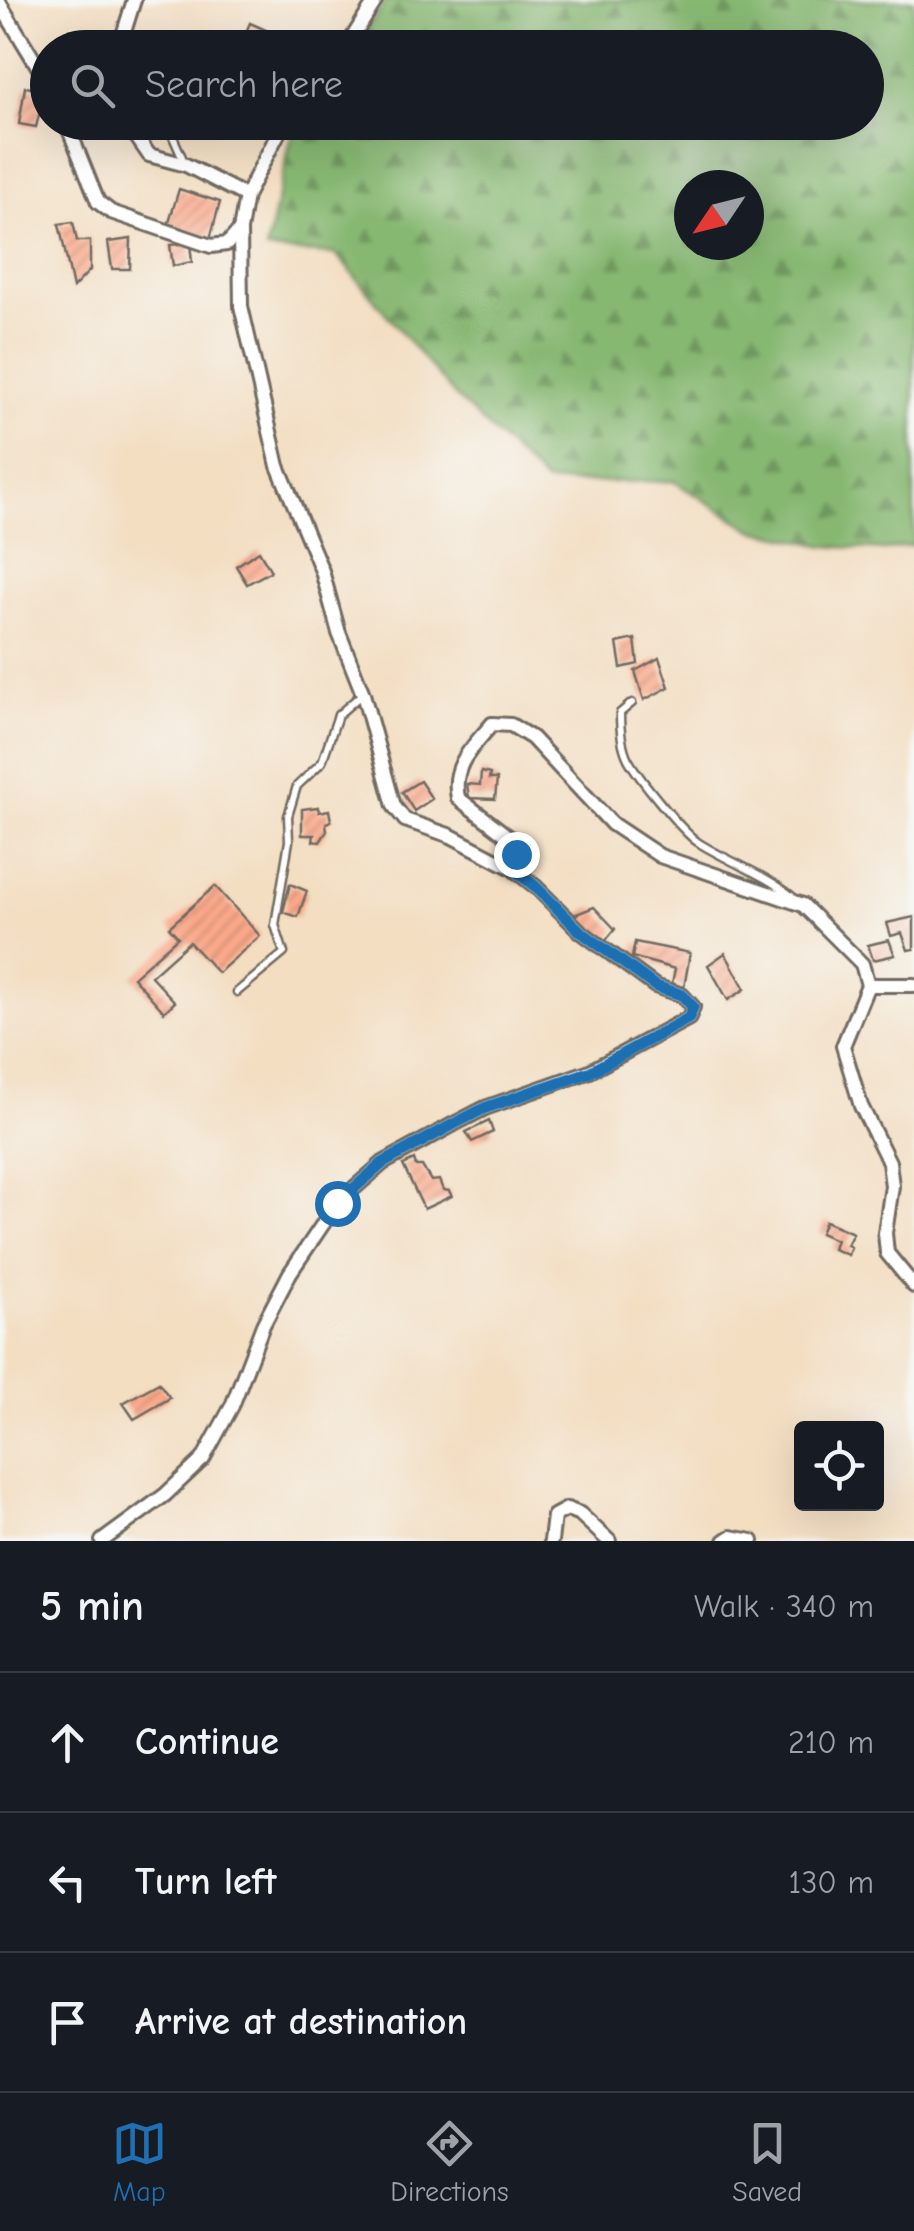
<!DOCTYPE html>
<meta charset="utf-8">
<style>
body{margin:0;font-family:"Comic Neue",sans-serif;background:#20242c;color:#f1f3f6}
.controls{position:absolute;right:30px;bottom:30px;display:grid;overflow:hidden;border-radius:10px;box-shadow:0 10px 40px #0002}
.controls button{width:90px;height:90px;display:grid;place-items:center;padding:0;border:0;border-bottom:2px solid #363941;background:#171b24;color:#f1f3f6;font:50px sans-serif}
.compass{position:absolute;left:674px;top:170px;width:90px;height:90px;border-radius:50%;background:#171b24;box-shadow:0 10px 40px #0002;rotate:235deg}
.stop{position:absolute;width:30px;height:30px;margin:-22px;border:8px solid #1f6fb2;border-radius:50%;background:#fff}
.stop.end{background:#1f6fb2;border-color:#fff;box-shadow:0 2px 10px #0008}
.list{margin:0;padding:0;list-style:none}
h2{display:flex;justify-content:space-between;align-items:center;height:130px;margin:0;padding:0 40px;font-size:42px}
h2 small{font-size:32px;font-weight:400;color:#9ea1a6}
.list li{display:grid;grid-template-columns:65px 1fr auto;gap:30px;align-items:center;box-sizing:border-box;height:140px;padding:0 40px;border-top:2px solid #363941}
.list b{display:block;font-size:38px;white-space:nowrap}
.list em{font-size:32px;font-style:normal;color:#9ea1a6}
.icon{flex:none;width:55px;height:55px;fill:none;stroke:currentColor;stroke-width:2;stroke-linecap:round;stroke-linejoin:round}
.map{position:relative;flex:none;width:914px;height:1541px;overflow:hidden}
.search{position:absolute;background:#171b24;box-shadow:0 10px 40px #0002;left:30px;right:30px;top:30px;height:110px;display:flex;align-items:center;gap:25px;box-sizing:border-box;padding:0 35px;border-radius:55px;color:#9ea1a6;font-size:38px}
.sheet{height:550px;background:#171b24}
nav{display:flex;justify-content:space-around;align-items:center;box-sizing:border-box;height:140px;border-top:2px solid #363941;background:#171b24;font-size:28px;color:#9ea1a6}
nav a{display:grid;justify-items:center;gap:5px}
nav .on{color:#1f6fb2}
.map>svg:first-child{display:block}
.forest{fill:url(#forest-firs);stroke:#59724e;stroke-width:2.5;fill-rule:evenodd}
.building{fill:url(#building-hatch)}
.lines{fill:none;stroke-linecap:round;stroke-linejoin:round}
.service-casing{stroke:#716a60;stroke-width:11}
.minor-casing{stroke:#716a60;stroke-width:18}
.service{stroke:#fff;stroke-width:6}
.minor{stroke:#fff;stroke-width:12}
.route{stroke:#1f6fb2;stroke-width:12}
</style>
<div class="map">
<svg width="914" height="1541" viewBox="0 0 914 1541">
<defs>
<pattern id="forest-firs" width="22" height="20" patternUnits="userSpaceOnUse" patternTransform="scale(2.5)"><rect width="22" height="20" fill="#87b872"/><path d="M5 1l3.5 6h-7zM16 11l3.5 6h-7z" fill="#6f965e"/></pattern>
<pattern id="building-hatch" width="6" height="6" patternUnits="userSpaceOnUse" patternTransform="scale(2.5)"><rect width="6" height="6" fill="#fca98a"/><path d="M-1 1l2-2M0 6l6-6M5 7l2-2" fill="none" stroke="#cc8a71"/></pattern>
</defs>
<rect width="100%" height="100%" fill="#f6f6f2"/>
<filter id="ink" filterUnits="userSpaceOnUse"><feTurbulence type="fractalNoise" baseFrequency=".01" numOctaves="2"/><feDisplacementMap in="SourceGraphic" scale="20" xChannelSelector="R" yChannelSelector="G"/><feConvolveMatrix kernelMatrix="1 2 1 2 8 2 1 2 1" color-interpolation-filters="sRGB"/></filter>
<filter id="wash" filterUnits="userSpaceOnUse"><feTurbulence type="fractalNoise" baseFrequency=".0048" numOctaves="4" result="noise"/><feDisplacementMap in="SourceGraphic" scale="40" xChannelSelector="R" yChannelSelector="G"/><feGaussianBlur stdDeviation="2.25" result="paint"/><feColorMatrix in="noise" values="0 0 0 0 0 0 0 0 0 0 0 0 0 0 0 0 0 1.4 0 .05"/><feComposite in="paint" operator="in"/></filter>
<g filter="url(#wash)">
<rect width="100%" height="100%" fill="#f3dec2"/>
<path class="forest" d="M387,0h527v545l-29,5 -59,-4 -73,-16 -80,-49 -127,2 -92,-88 -118,-141 -70,-4 26,-116 8,-11 566,-1v-74l-511,-1zM689,185h60v60h-60z"/>
<g id="blocks">
<path class="building" d="M250,23l18,8 -7,17h-22z
M25,87l20,3 -9,37 -17,-3z
M179,189l41,13 -10,37 -42,-13z
M73,222l4,19h13v29l-17,18 -14,-64z
M131,239l-1,30h-18l-4,-27z
M190,243l2,19 -19,4 -3,-21z
M259,551l12,20 -24,13 -11,-18z
M635,639l3,25 -17,4 -4,-25z
M659,658l10,29 -25,13 -9,-29z
M481,772l9,2 -1,5h8l-2,20 -26,-1 -2,-14 13,1z
M420,781l12,18 -18,12 -12,-19z
M318,807l1,5 10,-2 2,11 -5,2 1,8 -7,11 -7,-1 1,-6h-12v-26z
M290,884l17,7 -9,26 -15,-5z
M215,886l45,50 -42,37 -29,-31 -38,34 24,26 -11,10 -31,-35 45,-40 -9,-10z
M594,907l21,22 -12,15 -29,-29z
M914,917v32l-6,1 -6,-17 -11,3 -4,-13z
M889,940l6,15 -22,5 -5,-15z
M635,942l55,11 -6,35 -12,-5 3,-14 -43,-12z
M725,953l20,36 -17,11 -20,-35z
M489,1121l4,11 -21,10 -6,-10z
M414,1160l2,6h6l9,15 8,-1 4,10 6,1 3,5 -28,13 -21,-44z
M825,1221l28,12 -6,12 4,2 -3,8 -15,-6 3,-9 -16,-7z
M159,1383l11,15 -36,21 -11,-16z"/>
</g>
</g>
<g filter="url(#ink)">
<use href="#blocks" fill-opacity="0" stroke="#716a60" stroke-width="2.5"/>
<g class="lines">
<defs>
<path id="service" d="M171,122l-1,8 15,34
M632,703l-12,10c0,15 1,32 8,46 10,18 54,73 71,84 32,20 66,31 95,55
M237,992l47,-39 -9,-28 14,-84 -1,-25 9,-30 25,-24 16,-47 24,-21"/>
<path id="minor" d="M0,4l48,79
M119,48l15,-48
M346,48l30,-48
M66,122l32,80 13,10 100,34 16,-2 13,-14
M132,122l4,14 13,19 37,10 60,31
M284,122l-38,74 -6,34 1,76 37,160 44,105 17,62 24,61 31,112 11,14 46,16 61,32 5,-15 -7,-15 -52,-40c-7,-33 14,-50 34,-74l19,1 21,13 80,86 48,32 143,49 59,59 6,21 -25,61 18,60 28,56 3,24 -7,47 2,20 27,33
M868,985h46
M102,1541l63,-46 38,-36 29,-53 31,-81 27,-52 47,-70 46,-40 71,-39 31,-16 105,-37 99,-53 4,-11 -11,-12 -27,-9 -75,-55 -44,-44 -24,-19
M551,1541l3,-25 13,-7 13,5 29,27
M725,1541l6,-4 21,4"/>
</defs>
<use href="#service" class="service-casing"/>
<use href="#minor" class="minor-casing"/>
<use href="#service" class="service"/>
<use href="#minor" class="minor"/>
</g>
</g>
<g class="lines" filter="url(#ink)">
<path class="route" d="M337,1203l46,-40 71,-39 31,-16 105,-36 99,-54 4,-11 -11,-12 -27,-9 -75,-55 -44,-44 -24,-19 4,-14"/>
</g>
</svg>
<div class="controls">
<button><svg class="icon" aria-label="locate" viewBox="0 0 24 24"><circle cx="12" cy="12" r="6"/><path d="M12 2v4M12 18v4M2 12h4M18 12h4"/></svg></button>
</div>
<svg class="compass" viewBox="-18 -18 36 36"><path d="M0-13l5 13h-10z" fill="#e53935"/><path d="M0 13l5-13h-10z" fill="#9ea1a6"/></svg>
<div class="stop" style="left:337px;top:1203px"></div>
<div class="stop end" style="left:516px;top:854px"></div>
<div class="search"><svg class="icon" aria-label="search" viewBox="0 0 24 24"><circle cx="10" cy="10" r="6"/><path d="M15 15l6 6"/></svg>Search here</div>
</div>
<section class="sheet">
<h2>5 min<small>Walk · 340 m</small></h2>
<ul class="list">
<li><svg class="icon" aria-label="ahead" viewBox="0 0 24 24"><path d="M12 20V5M6 11l6-6 6 6"/></svg><div><b>Continue</b></div><em>210 m</em></li>
<li><svg class="icon" aria-label="left" viewBox="0 0 24 24"><path d="M17 20v-9H6M10 6l-5 5 5 5"/></svg><div><b>Turn left</b></div><em>130 m</em></li>
<li><svg class="icon" aria-label="arrive" viewBox="0 0 24 24"><path d="M6 21V4h12l-3 4 3 4H6"/></svg><div><b>Arrive at destination</b></div></li>
</ul>
</section>
<nav>
<a class="on"><svg class="icon" aria-label="map" viewBox="0 0 24 24"><path d="M3 6l6-2 6 2 6-2v14l-6 2-6-2-6 2zM9 4v14M15 6v14"/></svg>Map</a>
<a><svg class="icon" aria-label="directions" viewBox="0 0 24 24"><path d="M12 3l9 9-9 9-9-9zM9 14v-3h6M13 9l2 2-2 2"/></svg>Directions</a>
<a><svg class="icon" aria-label="saved" viewBox="0 0 24 24"><path d="M7 4h10v16l-5-4-5 4z"/></svg>Saved</a>
</nav>
